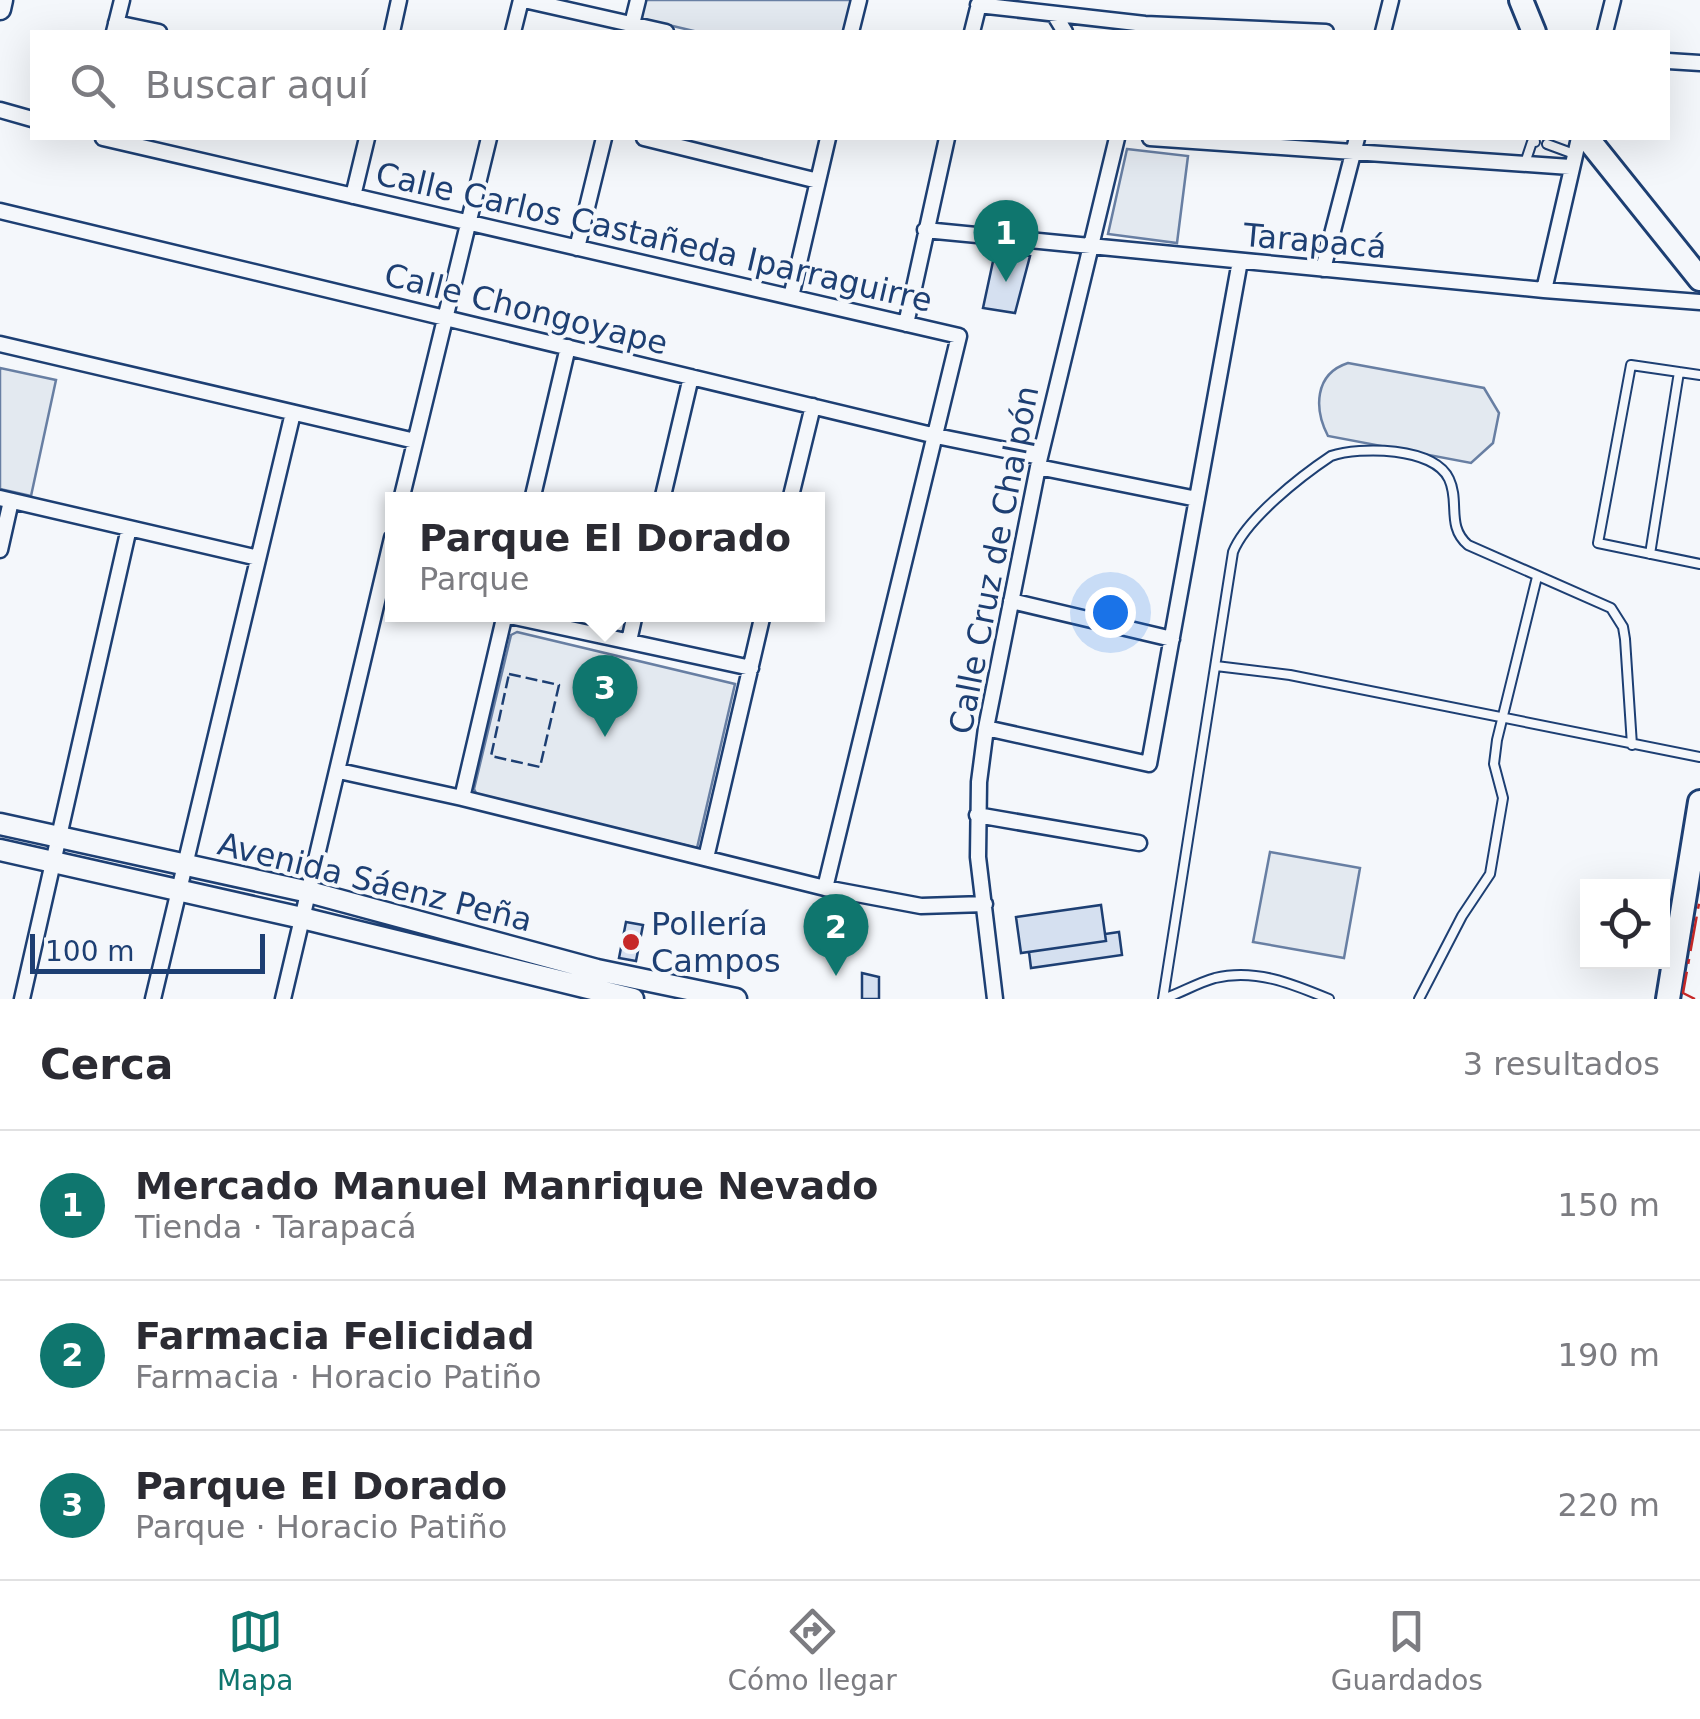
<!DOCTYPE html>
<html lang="es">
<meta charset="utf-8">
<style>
body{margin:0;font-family:"DejaVu Sans",sans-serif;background:#f7f7f7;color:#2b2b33}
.controls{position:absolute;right:30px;bottom:30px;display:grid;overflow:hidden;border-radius:0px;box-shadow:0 10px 40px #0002}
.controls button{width:90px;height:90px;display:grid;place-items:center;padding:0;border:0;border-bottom:2px solid #e1e1e2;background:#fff;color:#2b2b33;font:50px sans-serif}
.scale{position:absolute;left:30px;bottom:25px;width:235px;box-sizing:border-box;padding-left:10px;border:5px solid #1d3f73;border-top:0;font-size:28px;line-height:35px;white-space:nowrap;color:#1d3f73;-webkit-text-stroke:8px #f4f7fb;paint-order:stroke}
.you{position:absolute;left:1110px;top:612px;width:35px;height:35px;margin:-25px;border:8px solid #fff;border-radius:50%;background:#1a73e8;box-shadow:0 0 0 15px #1a73e833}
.badge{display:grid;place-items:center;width:65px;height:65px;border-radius:50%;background:#0f766e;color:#fff;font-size:32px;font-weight:700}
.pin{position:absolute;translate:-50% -82px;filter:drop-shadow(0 2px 5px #0008)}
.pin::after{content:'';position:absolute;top:52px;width:35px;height:30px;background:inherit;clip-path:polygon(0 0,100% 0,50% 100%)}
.popup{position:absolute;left:385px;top:492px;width:440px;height:130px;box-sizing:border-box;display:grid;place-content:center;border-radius:0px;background:#fff;filter:drop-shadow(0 2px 8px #0005);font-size:32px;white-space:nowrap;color:#7c7c81}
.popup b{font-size:38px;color:#2b2b33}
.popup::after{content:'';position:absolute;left:50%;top:100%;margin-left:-20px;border:20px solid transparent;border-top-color:#fff}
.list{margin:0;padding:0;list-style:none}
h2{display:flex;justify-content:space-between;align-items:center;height:130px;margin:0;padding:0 40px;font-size:42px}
h2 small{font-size:32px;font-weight:400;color:#7c7c81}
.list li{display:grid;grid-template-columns:65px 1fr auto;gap:30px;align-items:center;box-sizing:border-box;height:150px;padding:0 40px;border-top:2px solid #e1e1e2}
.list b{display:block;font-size:38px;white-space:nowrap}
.list p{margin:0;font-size:32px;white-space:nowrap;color:#7c7c81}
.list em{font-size:32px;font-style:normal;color:#7c7c81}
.icon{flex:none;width:55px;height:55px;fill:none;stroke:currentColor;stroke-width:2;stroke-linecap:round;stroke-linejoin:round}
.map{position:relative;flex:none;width:1700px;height:999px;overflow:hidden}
.search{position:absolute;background:#fff;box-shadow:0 10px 40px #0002;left:30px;right:30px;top:30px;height:110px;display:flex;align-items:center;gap:25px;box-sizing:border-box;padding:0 35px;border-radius:0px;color:#7c7c81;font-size:38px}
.sheet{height:580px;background:#fff}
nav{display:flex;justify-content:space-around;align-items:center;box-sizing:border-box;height:140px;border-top:2px solid #e1e1e2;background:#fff;font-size:28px;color:#7c7c81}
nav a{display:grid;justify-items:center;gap:5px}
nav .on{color:#0f766e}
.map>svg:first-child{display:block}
.green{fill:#e3e9f0;stroke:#687fa3;stroke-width:2.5}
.building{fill:#d5e0f0;stroke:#1d3f73;stroke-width:2.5}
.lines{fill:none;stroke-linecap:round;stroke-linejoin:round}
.lane-casing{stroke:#1d3f73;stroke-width:12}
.street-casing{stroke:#1d3f73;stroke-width:19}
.secondary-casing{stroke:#1d3f73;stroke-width:25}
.primary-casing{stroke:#1d3f73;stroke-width:28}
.lane{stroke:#f4f7fb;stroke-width:8}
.street{stroke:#f4f7fb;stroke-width:14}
.secondary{stroke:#f4f7fb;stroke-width:20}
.primary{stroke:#f4f7fb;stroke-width:22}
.fence{stroke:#1d3f73;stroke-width:2.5;stroke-dasharray:12 5;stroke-linecap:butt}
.power{stroke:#c62828;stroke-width:2.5;stroke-dasharray:35 8 5 8;stroke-linecap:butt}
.poi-dot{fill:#c62828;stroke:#f4f7fb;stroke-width:4}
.labels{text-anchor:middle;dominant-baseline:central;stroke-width:8;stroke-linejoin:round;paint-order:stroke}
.street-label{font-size:32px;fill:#1d3f73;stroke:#f4f7fb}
.poi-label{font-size:32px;fill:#1d3f73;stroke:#f4f7fb;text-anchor:start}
</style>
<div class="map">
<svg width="1700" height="999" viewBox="0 0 1700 999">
<rect width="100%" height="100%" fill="#f4f7fb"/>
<path class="green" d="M644,0h208l-7,32h-147l-59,-14z
M1127,149l61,7 -11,87 -69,-9z
M1348,363l136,25 15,25 -6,30 -22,20 -143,-27c-14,-27 -14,-62 20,-73z
M0,368l56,12 -25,116 -31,-7z
M517,632l218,52 -38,164 -220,-53 -3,-6 37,-154z
M1270,852l90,16 -16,90 -91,-16z"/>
<path class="building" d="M995,252l35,4 -15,57 -32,-5z
M1101,905l5,36 -85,12 -5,-36z
M626,922l17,3 -7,36 -17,-3z
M1119,932l3,23 -91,13 -2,-16 77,-11 -1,-7z
M862,973l17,4v22h-17z"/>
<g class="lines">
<defs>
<path id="lane" d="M1547,144l27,10
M1525,163l7,-21h3
M1700,375l-69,-10 -33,178 102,21
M1650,554l29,-182
M1216,666l74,9 410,82
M1163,999l70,-447c13,-33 68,-76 98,-96 29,-10 103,-9 118,23 11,23 -3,47 19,66l143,63 12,19 2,12 7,106
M1163,999c18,-6 34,-16 52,-21 40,-10 78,6 114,21
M1419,999l43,-83 28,-42 13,-76 -9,-34 3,-24 40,-163"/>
<path id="street" d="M524,0l142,32
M978,5l167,19 181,8
M1054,14l11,18
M116,23l43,9
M114,32l8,-32
M392,32l7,-32
M513,32l8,-32
M630,32l8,-32
M851,32l8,-32
M972,32l8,-32
M1383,32l8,-32
M1605,32l8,-32
M1668,61l32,2
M0,110l32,9
M103,138l856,198 -134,552
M644,138l174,43
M1150,138l420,29
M353,196l14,-58
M0,211l936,225 104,21
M925,230l619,60 156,12
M577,248l27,-110
M1323,269l34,-131
M1544,290l35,-152
M791,297l37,-159
M906,324l41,-186
M0,344l415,97
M1038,467l159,32
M0,498l258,60
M401,500l88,-362
M532,500l36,-153
M662,500l29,-123
M790,500l23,-94
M0,550l11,-49
M1011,601l161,38
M505,615l246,53
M629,641l6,-27
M986,728l163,36 91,-503
M339,771l123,27 363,90 96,18 64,-2
M462,798l43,-184
M977,815l162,28
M706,858l57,-244
M22,999l107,-471
M153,999l140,-586
M283,999l109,-461
M995,999l-17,-142 1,-75 7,-54 54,-271 77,-319"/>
<path id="secondary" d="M0,9l2,-9
M0,824l309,68 288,78 139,29
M0,850l302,68 331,81"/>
<path id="primary" d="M1521,0l13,32
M1587,138l113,141
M1668,999l32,-197"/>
</defs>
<use href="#lane" class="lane-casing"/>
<use href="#street" class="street-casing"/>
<use href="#secondary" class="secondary-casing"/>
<use href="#primary" class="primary-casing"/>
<use href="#lane" class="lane"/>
<use href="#street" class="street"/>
<use href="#secondary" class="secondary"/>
<use href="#primary" class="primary"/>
<path class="fence" d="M509,674l50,11 -19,82 -49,-11z"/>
<path class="power" d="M1695,999l-12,-6 17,-95"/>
</g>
<circle class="poi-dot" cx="631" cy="942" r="10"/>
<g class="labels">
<g class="street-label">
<text transform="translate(654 237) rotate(13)">Calle Carlos Castañeda Iparraguirre</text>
<text transform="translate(1315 241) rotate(5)">Tarapacá</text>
<text transform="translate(526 309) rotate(14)">Calle Chongoyape</text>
<text transform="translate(994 560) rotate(-79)">Calle Cruz de Chalpón</text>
<text transform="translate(375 882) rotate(14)">Avenida Sáenz Peña</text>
</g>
<g class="poi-label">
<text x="651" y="924">Pollería<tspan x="651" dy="37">Campos</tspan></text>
</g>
</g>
</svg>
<div class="controls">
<button><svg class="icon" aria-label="locate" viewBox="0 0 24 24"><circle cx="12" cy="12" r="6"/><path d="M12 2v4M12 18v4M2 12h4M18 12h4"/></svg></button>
</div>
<div class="scale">100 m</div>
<div class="you"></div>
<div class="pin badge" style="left:1006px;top:282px">1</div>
<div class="pin badge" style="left:836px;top:976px">2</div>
<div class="pin badge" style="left:605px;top:737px">3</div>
<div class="popup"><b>Parque El Dorado</b>Parque</div>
<div class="search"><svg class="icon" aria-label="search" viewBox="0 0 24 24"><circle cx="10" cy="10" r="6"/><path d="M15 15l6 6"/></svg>Buscar aquí</div>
</div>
<section class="sheet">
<h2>Cerca<small>3 resultados</small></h2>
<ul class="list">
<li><span class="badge">1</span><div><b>Mercado Manuel Manrique Nevado</b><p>Tienda · Tarapacá</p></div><em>150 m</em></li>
<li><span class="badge">2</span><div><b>Farmacia Felicidad</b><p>Farmacia · Horacio Patiño</p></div><em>190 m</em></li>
<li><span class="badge">3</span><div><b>Parque El Dorado</b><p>Parque · Horacio Patiño</p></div><em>220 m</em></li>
</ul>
</section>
<nav>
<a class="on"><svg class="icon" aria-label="map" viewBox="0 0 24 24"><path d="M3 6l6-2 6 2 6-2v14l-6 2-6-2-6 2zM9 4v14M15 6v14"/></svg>Mapa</a>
<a><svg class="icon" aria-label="directions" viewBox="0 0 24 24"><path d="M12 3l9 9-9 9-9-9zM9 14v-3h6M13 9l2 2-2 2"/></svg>Cómo llegar</a>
<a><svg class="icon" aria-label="saved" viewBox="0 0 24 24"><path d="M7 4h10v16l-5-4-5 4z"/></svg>Guardados</a>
</nav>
